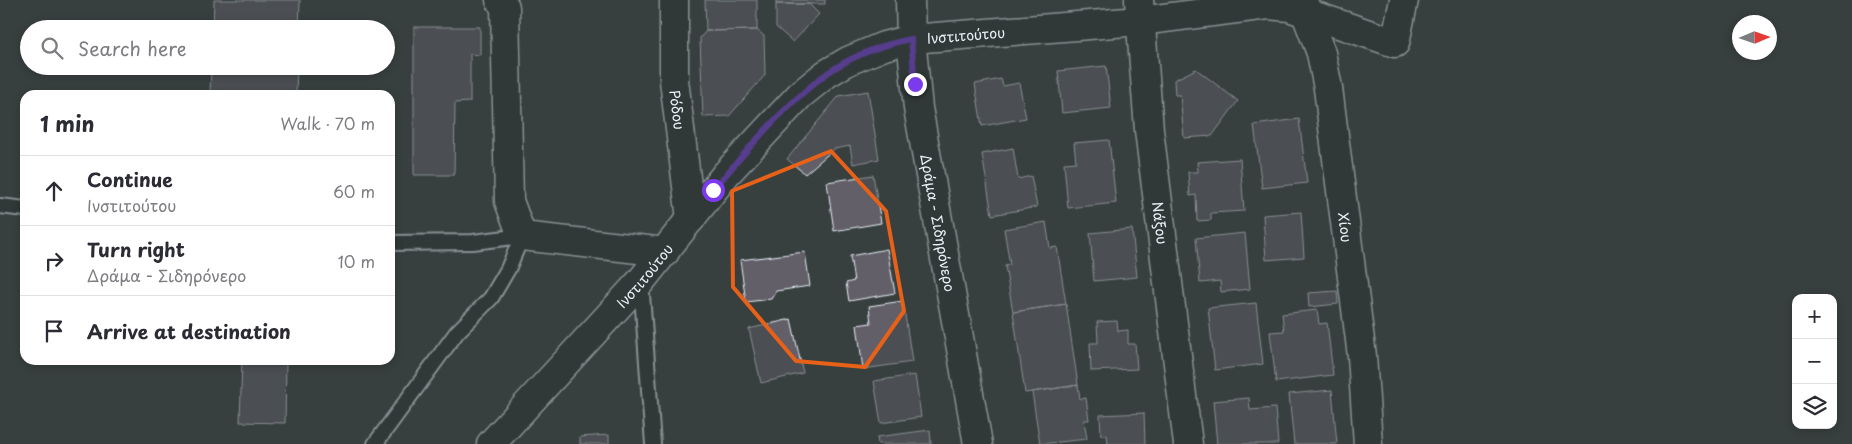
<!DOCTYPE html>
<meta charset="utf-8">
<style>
body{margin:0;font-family:"Playpen Sans",sans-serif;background:#f7f7f7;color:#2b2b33}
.controls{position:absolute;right:15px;bottom:15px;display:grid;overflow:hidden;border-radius:10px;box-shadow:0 2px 8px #0003}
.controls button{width:45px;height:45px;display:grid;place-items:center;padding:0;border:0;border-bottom:1px solid #e1e1e2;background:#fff;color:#2b2b33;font:25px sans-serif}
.compass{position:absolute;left:1732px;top:15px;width:45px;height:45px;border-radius:50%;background:#fff;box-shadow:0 2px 8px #0003;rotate:88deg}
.stop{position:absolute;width:15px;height:15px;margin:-11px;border:4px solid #7c3aed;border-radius:50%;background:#fff}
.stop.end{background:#7c3aed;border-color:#fff;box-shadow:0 1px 5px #0008}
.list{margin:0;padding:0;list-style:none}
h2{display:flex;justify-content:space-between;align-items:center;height:65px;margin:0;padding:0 20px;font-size:21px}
h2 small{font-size:16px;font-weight:400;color:#7c7c81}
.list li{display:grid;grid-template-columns:32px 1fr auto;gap:15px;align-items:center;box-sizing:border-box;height:70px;padding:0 20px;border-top:1px solid #e1e1e2}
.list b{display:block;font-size:19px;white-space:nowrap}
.list p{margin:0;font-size:16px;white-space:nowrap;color:#7c7c81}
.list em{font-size:16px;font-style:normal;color:#7c7c81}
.icon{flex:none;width:28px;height:28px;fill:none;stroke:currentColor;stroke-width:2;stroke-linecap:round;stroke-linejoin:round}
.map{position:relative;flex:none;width:1852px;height:444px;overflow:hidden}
.search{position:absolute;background:#fff;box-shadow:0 2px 8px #0003;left:20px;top:20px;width:375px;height:55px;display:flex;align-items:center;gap:12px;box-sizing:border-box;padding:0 18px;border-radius:28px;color:#7c7c81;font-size:19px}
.panel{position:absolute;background:#fff;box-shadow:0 2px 8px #0003;left:20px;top:90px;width:375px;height:275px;border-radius:15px}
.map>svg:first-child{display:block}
.building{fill:#635e69;stroke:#e8f1f8}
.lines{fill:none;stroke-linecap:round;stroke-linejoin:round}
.lane-casing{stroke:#e8f1f8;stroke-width:18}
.street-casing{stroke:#e8f1f8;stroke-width:31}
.secondary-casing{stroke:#e8f1f8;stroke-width:31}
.lane{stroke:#26332d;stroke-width:14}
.street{stroke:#26332d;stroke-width:28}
.secondary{stroke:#26332d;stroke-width:28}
.route{stroke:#7c3aed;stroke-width:6}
.marked{fill:none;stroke:#e86118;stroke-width:4;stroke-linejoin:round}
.labels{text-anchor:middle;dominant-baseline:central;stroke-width:4;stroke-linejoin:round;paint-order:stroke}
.street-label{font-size:14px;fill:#e8f1f8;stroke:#26332d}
</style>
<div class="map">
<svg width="1852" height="444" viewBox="0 0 1852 444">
<rect width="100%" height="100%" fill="#38403f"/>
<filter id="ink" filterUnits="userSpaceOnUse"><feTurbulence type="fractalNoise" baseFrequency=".02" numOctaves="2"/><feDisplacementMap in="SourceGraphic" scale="10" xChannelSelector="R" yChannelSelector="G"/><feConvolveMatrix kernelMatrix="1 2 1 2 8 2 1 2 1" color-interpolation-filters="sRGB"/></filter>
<g filter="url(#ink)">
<path class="building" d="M214,0h86l-1,29h-86z
M705,0h52v30l-51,1z
M776,0h49v4h-49z
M776,4h33l10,10 -26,28 -17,-15z
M414,27h66v28l-10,-1v48l-15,1 -1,72h-40z
M757,30l7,6 1,39 -36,41 -26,1 -3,-79 6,-7z
M211,66h86l-1,29h-86z
M1106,66l5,42 -49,5 -4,-42z
M1196,69l42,32 -26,35 -28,2 -4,-43h-5l-1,-15z
M1001,79l2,7 16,-3 7,35 -44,8 -7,-42z
M868,91l11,68 -26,5 -3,-18 -16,3 -29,25 -18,-15 52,-63z
M1299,119l8,64 -45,5 -8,-63z
M1109,140l7,63 -48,5 -4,-45 12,-1 -2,-19z
M1013,148l5,31 13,-3 6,31 -45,8 -10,-61z
M1240,159l4,52 -33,2v7l-14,1 -1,-26 -6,1 -2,-24h10l-1,-10z
M873,175l8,48 -47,8 -7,-49z
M1301,212l3,45 -38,3 -3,-45z
M1046,222l4,26 7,-1 9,57 -53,8 -8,-46 5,-1 -6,-36z
M1132,229l5,48 -43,4 -4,-48z
M1245,233l5,56 -29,3 -1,-11 -20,2 -4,-45z
M887,249l8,44 -46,8 -3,-18 8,-2 -4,-25z
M805,252l5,34 -34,5 -5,8 -25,3 -6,-42z
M1337,291l1,13 -29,3 -1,-14z
M903,301l9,61 -49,7 -6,-44 14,-2 -2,-17z
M1256,303l7,61 -48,6 -7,-62z
M1066,304l12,81 -53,8 -12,-81z
M1317,310l2,14 8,-1 6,52 -57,7 -6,-50 14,-1 -2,-17z
M791,319l12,54 -42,10 -12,-54z
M1117,321l1,10 10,-1v14h7l2,25 -46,2 -1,-28h8l-1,-21z
M242,360h44l-1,63 -45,-1z
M915,375l6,42 -40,6 -7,-42z
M1078,385l2,14 6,-1 3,22h-5l3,19 -47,5 -8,-52z
M1332,390l5,54h-43l-5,-50z
M1249,398l1,12 25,-2 3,36h-61l-4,-43z
M1144,413l1,31h-37l-1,-9h-6l-1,-20z
M930,430l1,14h-53l-1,-7z
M609,435v9h-29v-7z"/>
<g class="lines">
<defs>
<path id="lane" d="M0,206l25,3
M641,281l12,163
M375,444l82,-112 34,-34 17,-29 14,-33 -49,6 -83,1"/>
<g id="street">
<path d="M500,0l5,7 4,194 13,35 143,16"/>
<path id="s1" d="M674,0v80l17,139"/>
<path id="s2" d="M1139,0l10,130 39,314"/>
<path id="s3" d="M1304,2l2,12 15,39 7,35 34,268 6,88"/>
<path id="s4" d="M911,39l229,-18 128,-16 21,2 106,36 9,-43"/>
</g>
<g id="secondary">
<path id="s5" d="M910,0l1,39 7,69 60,336"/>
<path id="s6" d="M491,444l150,-163 85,-107 74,-79 26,-21 22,-13 36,-15 27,-7"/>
</g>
</defs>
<use href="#lane" class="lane-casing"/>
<use href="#street" class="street-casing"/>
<use href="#secondary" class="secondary-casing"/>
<use href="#lane" class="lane"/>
<use href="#street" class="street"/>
<use href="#secondary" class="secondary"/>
</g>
</g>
<g class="lines" filter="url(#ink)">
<path class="route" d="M713,190c32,-38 81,-96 122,-122 23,-14 50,-24 76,-29l4,45"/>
</g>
<path d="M0 0H1852V444H0ZM831,151l55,60 18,100 -39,56 -69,-6 -63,-74 -1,-96z" fill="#38403f" fill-opacity=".55" fill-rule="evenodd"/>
<path class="marked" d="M831,151l55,60 18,100 -39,56 -69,-6 -63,-74 -1,-96z"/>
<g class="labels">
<g class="street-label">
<text stroke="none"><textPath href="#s4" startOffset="55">Ινστιτούτου</textPath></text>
<text stroke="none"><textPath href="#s1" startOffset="110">Ρόδου</textPath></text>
<text stroke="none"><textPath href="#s2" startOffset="224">Νάξου</textPath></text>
<text stroke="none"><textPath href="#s5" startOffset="225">Δράμα - Σιδηρόνερο</textPath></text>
<text stroke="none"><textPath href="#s3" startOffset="230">Χίου</textPath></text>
<text stroke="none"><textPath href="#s6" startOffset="228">Ινστιτούτου</textPath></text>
</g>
</g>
</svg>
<div class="controls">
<button>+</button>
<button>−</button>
<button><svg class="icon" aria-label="layers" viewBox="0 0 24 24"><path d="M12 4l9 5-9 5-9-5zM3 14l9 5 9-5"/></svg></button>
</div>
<svg class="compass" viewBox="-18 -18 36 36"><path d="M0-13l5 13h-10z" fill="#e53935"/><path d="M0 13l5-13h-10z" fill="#7c7c81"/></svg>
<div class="stop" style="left:713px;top:190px"></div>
<div class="stop end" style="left:915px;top:84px"></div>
<div class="search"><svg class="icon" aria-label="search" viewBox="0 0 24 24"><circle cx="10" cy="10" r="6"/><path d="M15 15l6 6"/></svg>Search here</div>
<section class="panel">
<h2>1 min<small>Walk · 70 m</small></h2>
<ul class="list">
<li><svg class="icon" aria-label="ahead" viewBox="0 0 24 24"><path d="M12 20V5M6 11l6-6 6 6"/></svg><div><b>Continue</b><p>Ινστιτούτου</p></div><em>60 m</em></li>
<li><svg class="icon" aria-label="right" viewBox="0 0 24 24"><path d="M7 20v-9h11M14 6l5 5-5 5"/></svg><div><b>Turn right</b><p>Δράμα - Σιδηρόνερο</p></div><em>10 m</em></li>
<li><svg class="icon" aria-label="arrive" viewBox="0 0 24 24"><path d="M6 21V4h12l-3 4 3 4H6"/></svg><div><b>Arrive at destination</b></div></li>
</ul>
</section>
</div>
